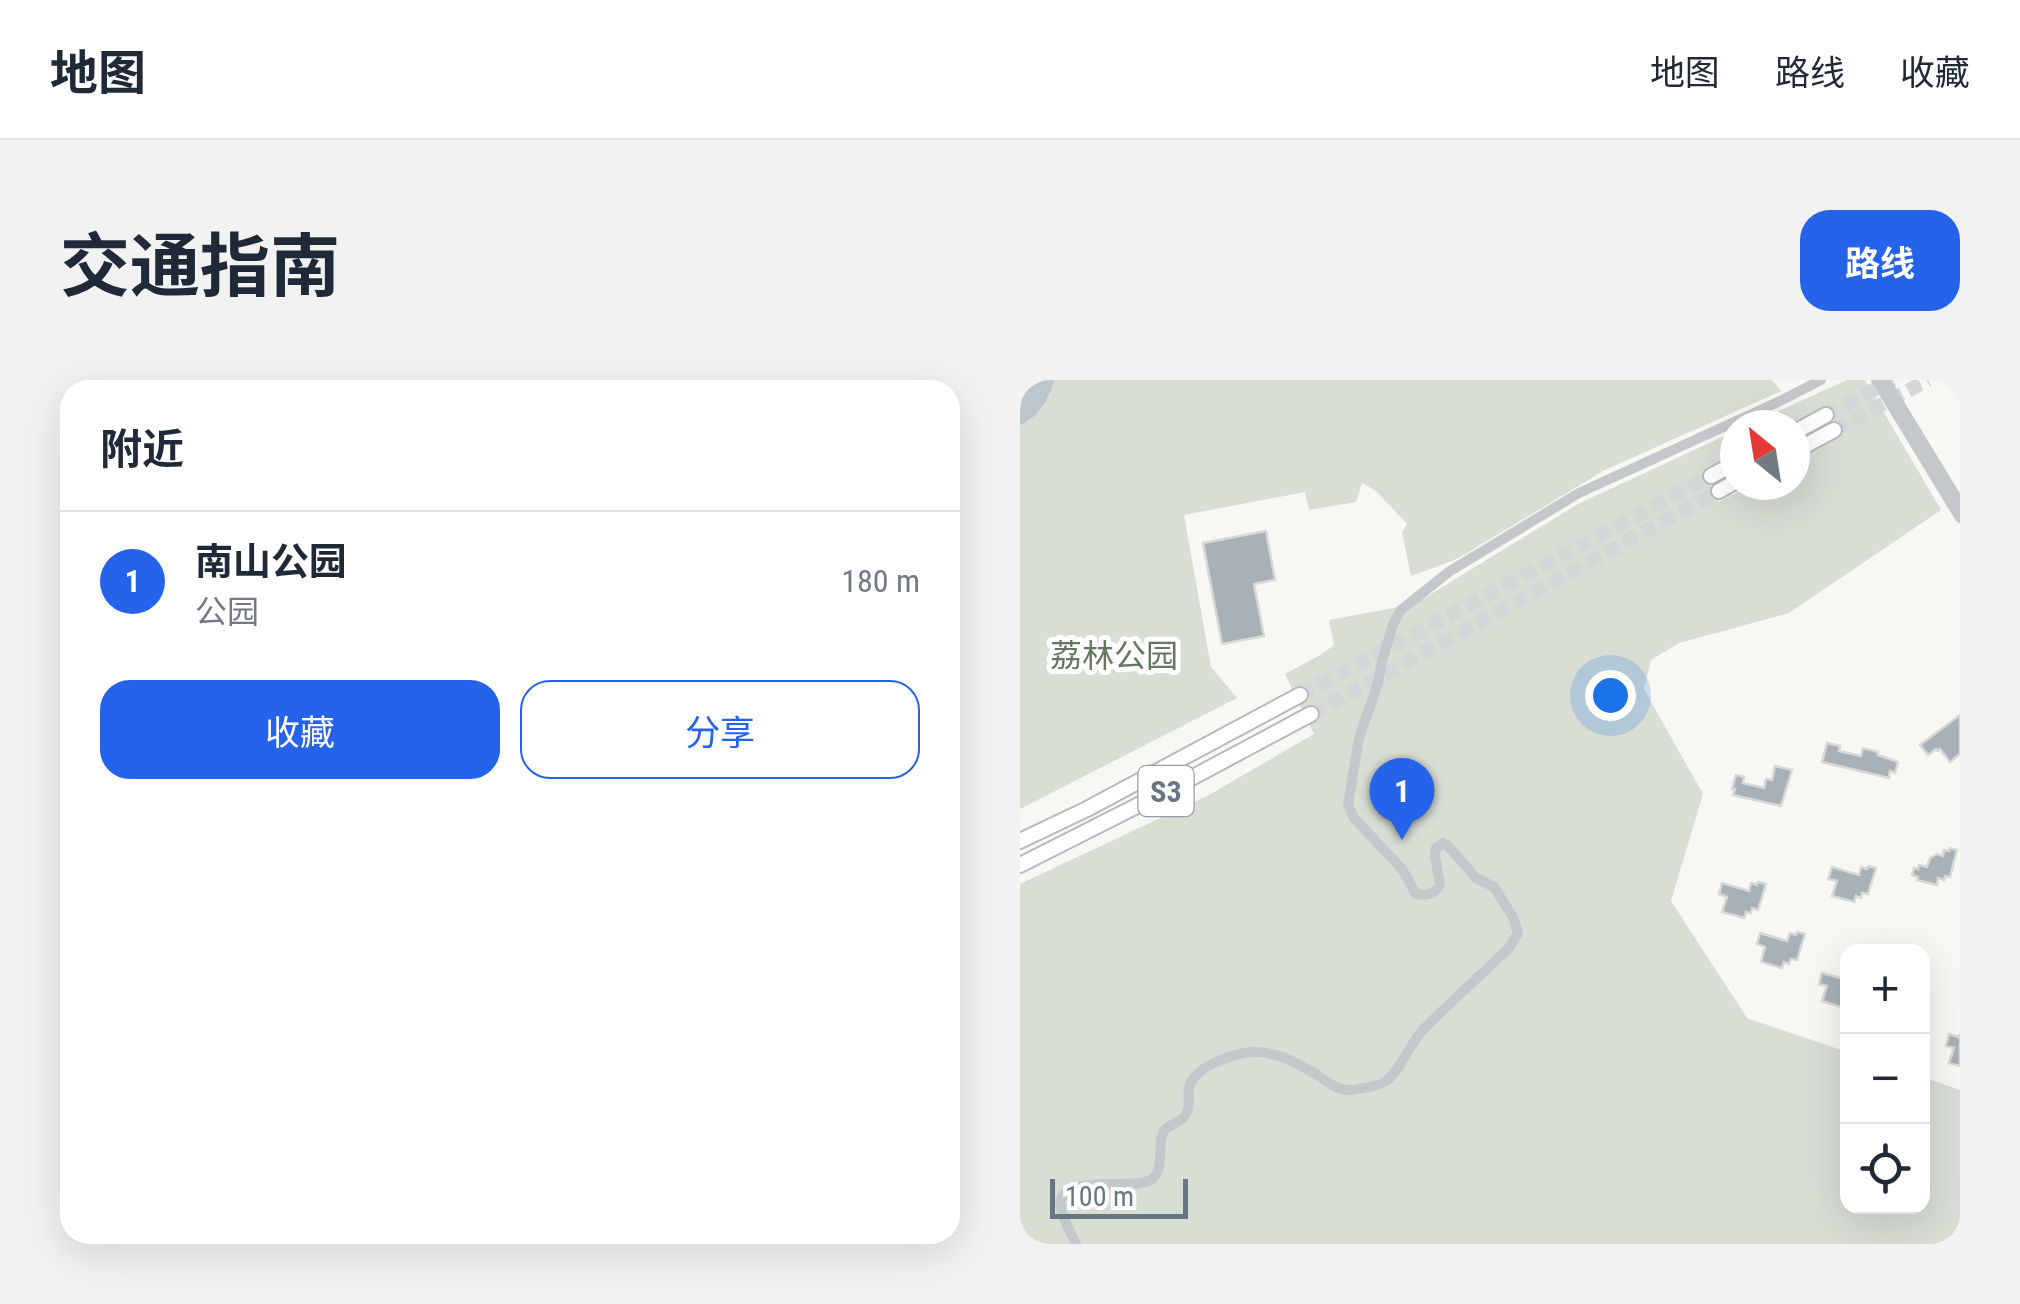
<!DOCTYPE html>
<html lang="zh">
<meta charset="utf-8">
<style>
body{margin:0;font-family:"Roboto Condensed","Noto Sans SC",sans-serif;background:#f2f2f3;color:#1f2937}
.controls{position:absolute;right:30px;bottom:30px;display:grid;overflow:hidden;border-radius:20px;box-shadow:0 10px 40px #0002}
.controls button{width:90px;height:90px;display:grid;place-items:center;padding:0;border:0;border-bottom:2px solid #e0e1e3;background:#fff;color:#1f2937;font:50px sans-serif}
.compass{position:absolute;left:700px;top:30px;width:90px;height:90px;border-radius:50%;background:#fff;box-shadow:0 10px 40px #0002;rotate:330deg}
.scale{position:absolute;left:30px;bottom:25px;width:138px;box-sizing:border-box;padding-left:10px;border:5px solid #657685;border-top:0;font-size:28px;line-height:35px;white-space:nowrap;color:#657685;-webkit-text-stroke:8px #fff;paint-order:stroke}
.you{position:absolute;left:590px;top:315px;width:35px;height:35px;margin:-25px;border:8px solid #fff;border-radius:50%;background:#1a73e8;box-shadow:0 0 0 15px #1a73e833}
.badge{display:grid;place-items:center;width:65px;height:65px;border-radius:50%;background:#2563eb;color:#fff;font-size:32px;font-weight:700}
.pin{position:absolute;translate:-50% -82px;filter:drop-shadow(0 2px 5px #0008)}
.pin::after{content:'';position:absolute;top:52px;width:35px;height:30px;background:inherit;clip-path:polygon(0 0,100% 0,50% 100%)}
.list{margin:0;padding:0;list-style:none}
h2{display:flex;justify-content:space-between;align-items:center;height:130px;margin:0;padding:0 40px;font-size:42px}
h2 small{font-size:32px;font-weight:400;color:#747a83}
.list li{display:grid;grid-template-columns:65px 1fr auto;gap:30px;align-items:center;box-sizing:border-box;height:140px;padding:0 40px;border-top:2px solid #e0e1e3}
.list b{display:block;font-size:38px;white-space:nowrap}
.list p{margin:0;font-size:32px;white-space:nowrap;color:#747a83}
.list em{font-size:32px;font-style:normal;color:#747a83}
.actions{display:flex;gap:20px;padding:30px 40px}
.actions a{flex:1;padding:22px 0;border:2px solid #2563eb;border-radius:30px;text-align:center;font-size:35px;color:#2563eb}
.actions .main{background:#2563eb;color:#fff}
.icon{flex:none;width:55px;height:55px;fill:none;stroke:currentColor;stroke-width:2;stroke-linecap:round;stroke-linejoin:round}
.map{position:relative;flex:none;width:940px;height:864px;overflow:hidden;border-radius:30px}
header{display:flex;align-items:center;gap:60px;box-sizing:border-box;height:140px;padding:0 50px;background:#fff;border-bottom:2px solid #e0e1e3}
header strong{font-size:48px}
nav{display:flex;gap:55px;margin-inline-start:auto;font-size:35px}
.intro{display:flex;align-items:center;justify-content:space-between;box-sizing:border-box;height:240px;padding:0 60px}
h1{margin:0;font-size:70px}
.button{padding:25px 45px;border-radius:30px;background:#2563eb;color:#fff;font-size:35px;font-weight:700}
main{display:flex;gap:60px;padding:0 60px}
aside{flex:1;background:#fff;border-radius:30px;box-shadow:0 10px 40px #0002}
.map>svg:first-child{display:block}
.green{fill:#d8ded4}
.water{fill:#bcc6cb}
.building{fill:#a8b1b7;stroke:#d8d8d6;stroke-width:2.5}
.lines{fill:none;stroke-linecap:round;stroke-linejoin:round}
.highway-tunnel{stroke:#d2d7d8;stroke-width:14;stroke-dasharray:14 7;stroke-linecap:butt}
.highway-casing{stroke:#b7babd;stroke-width:18}
.minor{stroke:#c4c8cb;stroke-width:10}
.highway{stroke:#fff;stroke-width:14}
.labels{text-anchor:middle;dominant-baseline:central;stroke-width:10;stroke-linejoin:round;paint-order:stroke}
.shield{fill:#fff;stroke:#939faa;stroke-width:2.5}
.shield-label{font-size:30px;font-weight:bold;fill:#657685}
.park-label{font-size:32px;fill:#657760;stroke:#fff}
</style>
<header>
<strong>地图</strong>
<nav><a>地图</a><a>路线</a><a>收藏</a></nav>
</header>
<div class="intro"><h1>交通指南</h1><a class="button">路线</a></div>
<main>
<aside>
<h2>附近<small></small></h2>
<ul class="list">
<li><span class="badge">1</span><div><b>南山公园</b><p>公园</p></div><em>180 m</em></li>
</ul>
<div class="actions"><a class="main">收藏</a><a>分享</a></div>
</aside>
<div class="map">
<svg width="940" height="864" viewBox="0 0 940 864">
<rect width="100%" height="100%" fill="#f7f7f3"/>
<path class="green" d="M35,0h717l9,11 -176,79 -148,89 -46,17 -9,-44 5,-8 -31,-33 -14,-8 -6,19 -47,8 -4,-18 -121,23 27,152 26,31 -217,111v-384c20,-8 27,-25 35,-45z
M827,0h18l76,130 -152,103 -110,30 -28,17 -7,29 59,105 -32,107 76,117 100,34 1,154h74l1,-129 37,13v154h-940v-360l189,-89 105,-61 -29,-60 37,-20 12,-9 -5,-25 65,-12 27,-8 157,-96 157,-73v24l-32,17 16,30 32,-17h44v-24l46,-25 -15,-27 -33,16h-45z"/>
<path class="water" d="M23,0h12c-8,20 -15,37 -35,45 0,-32 0,-33 23,-45z"/>
<path class="building" d="M246,151l9,49 -21,4 10,52 -42,8 -19,-101z
M940,335v39l-10,8 -10,-13 -2,2 -2,-2 -8,6 -8,-10z
M807,363l13,3 -1,5 22,5 2,-8 15,4v3l20,7 -3,11 -5,-2 -1,7 -67,-16z
M755,386l17,4 -11,36 -48,-11 2,-6h-3l4,-14 8,2 -1,6 21,5 2,-9 6,1z
M930,468l7,2 -7,27 -5,-1 -1,4 -6,-2 -1,7 -20,-5 1,-3 -6,-2 2,-7 4,1 1,-4 8,2 3,-9 7,-4 6,2 1,-6 5,1z
M848,486l8,2 -8,26 -6,-1 -1,5 -5,-2 -2,6 -22,-6 5,-15 -9,-2 4,-12 27,8 2,-8 6,2z
M738,502l8,2 -8,26 -6,-2 -1,5 -5,-1 -2,6 -22,-6 5,-15 -8,-3 3,-11 27,8 2,-8 6,2z
M777,552l8,2 -8,26 -6,-1 -2,5 -5,-2 -2,6 -21,-6 4,-15 -8,-3 3,-11 27,8 3,-8 6,2z
M802,593l26,7v22l-4,6 -22,-7 5,-15 -8,-2z
M929,654l9,3 2,-2v31l-11,-3 5,-15 -8,-2z"/>
<g class="lines">
<path class="highway-tunnel" d="M806,35l67,-35
M814,50l94,-50
M280,315l411,-219
M291,334l408,-223"/>
<defs>
<path id="highway" d="M775,52l31,-17
M775,71l39,-21
M691,96l24,-13
M699,111l16,-9
M0,461l67,-32 213,-114
M0,485l160,-81 131,-70"/>
</defs>
<use href="#highway" class="highway-casing"/>
<path class="minor" d="M856,0l84,138
M865,0l75,123
M56,864c-5,-11 -13,-24 -15,-35 -8,-39 76,-17 91,-30 12,-10 6,-29 10,-43 3,-12 15,-11 22,-19 8,-9 3,-20 5,-29 4,-20 38,-32 55,-35 29,-5 54,10 78,25 8,6 16,12 27,12 1,1 13,-2 15,-2 7,-1 15,-2 22,-7 13,-9 23,-35 35,-49 28,-29 59,-56 88,-84l9,-15 -5,-16 -19,-30 -18,-9 -28,-32 -5,-3 -7,5 -1,8 5,29c-6,9 -13,11 -24,9l-14,-25 -48,-51 -6,-13 11,-67 19,-55 4,-22 11,-37 8,-14 49,-39 129,-78 201,-92 41,-21"/>
<use href="#highway" class="highway"/>
</g>
<g class="labels">
<rect class="shield" x="118.5" y="386" width="55" height="50" rx="8"/>
<g class="shield-label">
<text x="146" y="411">S3</text>
</g>
<g class="park-label">
<text x="94" y="276">荔林公园</text>
</g>
</g>
</svg>
<div class="controls">
<button>+</button>
<button>−</button>
<button><svg class="icon" aria-label="locate" viewBox="0 0 24 24"><circle cx="12" cy="12" r="6"/><path d="M12 2v4M12 18v4M2 12h4M18 12h4"/></svg></button>
</div>
<svg class="compass" viewBox="-18 -18 36 36"><path d="M0-13l5 13h-10z" fill="#e53935"/><path d="M0 13l5-13h-10z" fill="#747a83"/></svg>
<div class="scale">100 m</div>
<div class="you"></div>
<div class="pin badge" style="left:382px;top:460px">1</div>
</div>
</main>
